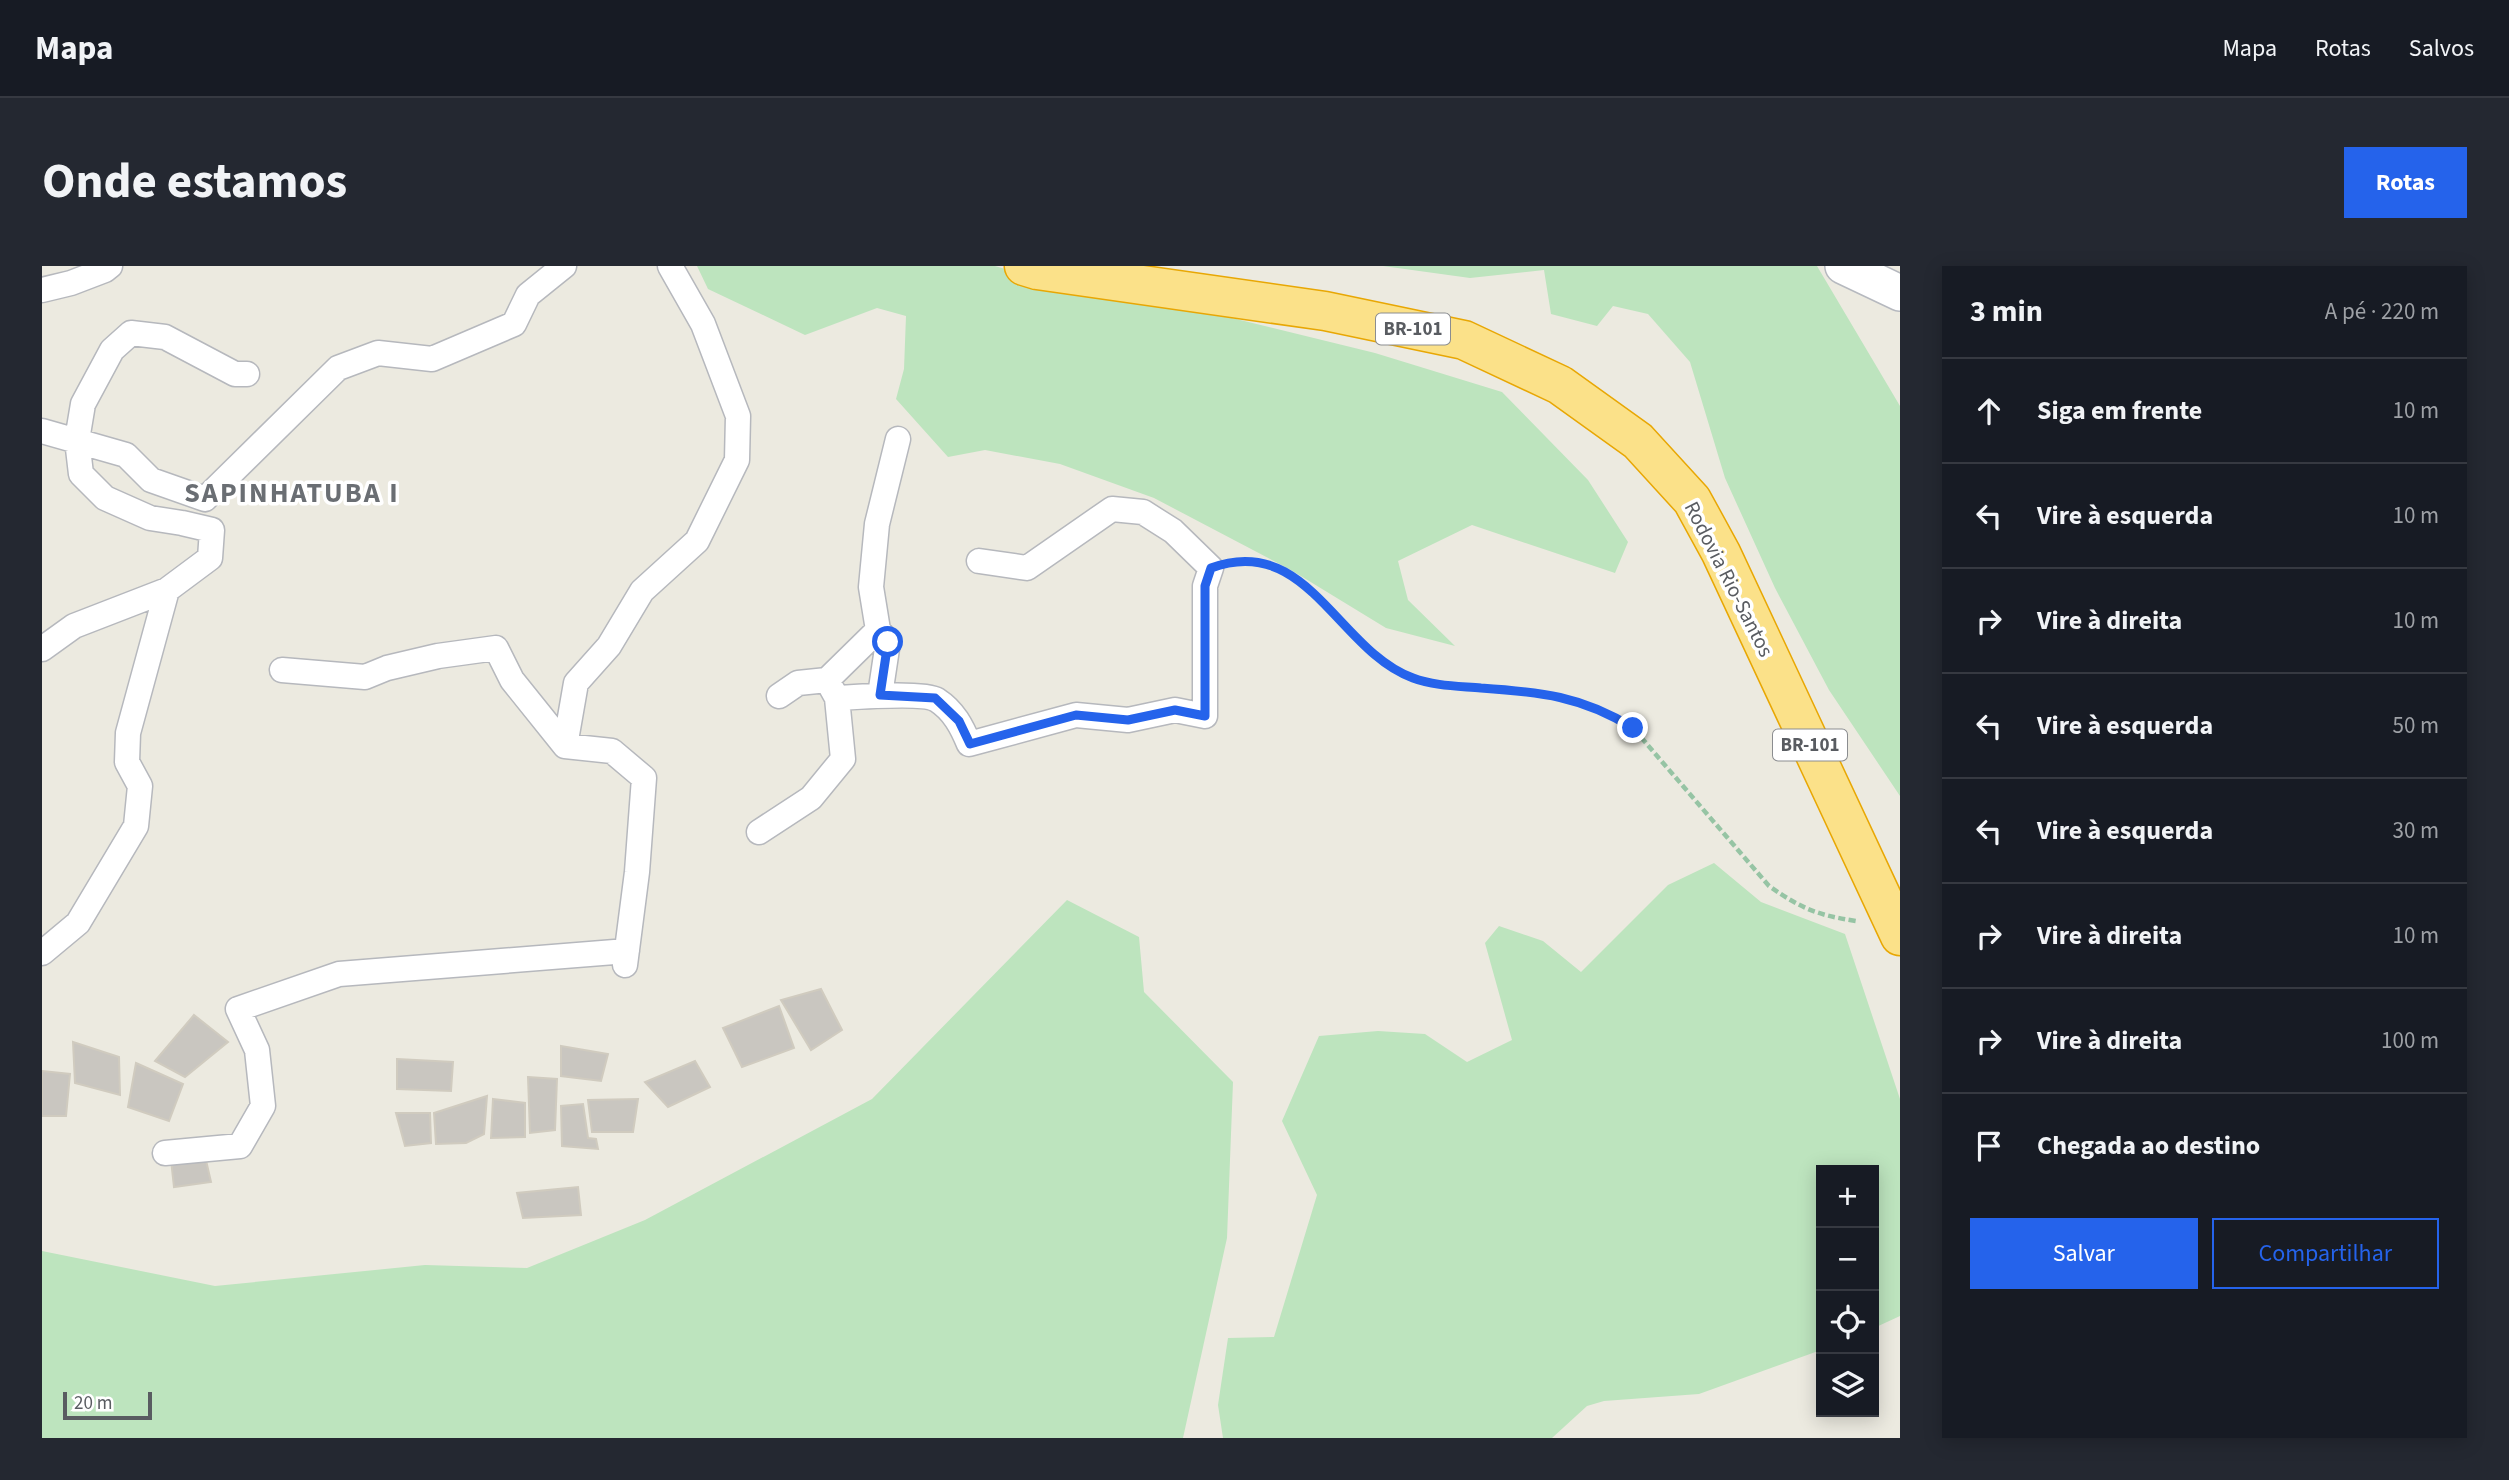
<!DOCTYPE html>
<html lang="pt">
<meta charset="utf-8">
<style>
body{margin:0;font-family:"Source Sans 3",sans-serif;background:#242831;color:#f1f3f6}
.controls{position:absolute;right:21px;bottom:21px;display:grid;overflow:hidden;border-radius:0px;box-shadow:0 4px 18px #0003}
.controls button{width:63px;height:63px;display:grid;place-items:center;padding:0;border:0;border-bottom:2px solid #363941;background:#171b24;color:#f1f3f6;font:35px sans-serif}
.scale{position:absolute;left:21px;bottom:18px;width:89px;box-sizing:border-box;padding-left:7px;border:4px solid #595c61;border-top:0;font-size:19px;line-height:24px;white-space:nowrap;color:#595c61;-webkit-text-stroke:5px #fff;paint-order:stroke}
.stop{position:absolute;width:21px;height:21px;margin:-16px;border:5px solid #2563eb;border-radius:50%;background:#fff}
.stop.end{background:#2563eb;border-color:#fff;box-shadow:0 2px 7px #0008}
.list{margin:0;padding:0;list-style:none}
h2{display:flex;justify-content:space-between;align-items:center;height:91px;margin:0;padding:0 28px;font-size:30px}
h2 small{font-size:23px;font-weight:400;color:#9ea1a6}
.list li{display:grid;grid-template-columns:46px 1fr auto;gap:21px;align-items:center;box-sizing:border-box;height:105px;padding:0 28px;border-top:2px solid #363941}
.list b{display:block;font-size:26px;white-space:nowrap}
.list em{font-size:23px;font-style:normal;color:#9ea1a6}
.actions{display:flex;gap:14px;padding:21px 28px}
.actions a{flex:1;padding:16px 0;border:2px solid #2563eb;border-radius:0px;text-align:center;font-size:24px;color:#2563eb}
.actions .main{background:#2563eb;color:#fff}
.icon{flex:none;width:38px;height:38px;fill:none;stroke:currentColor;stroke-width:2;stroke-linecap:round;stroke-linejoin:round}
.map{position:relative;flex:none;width:1858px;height:1172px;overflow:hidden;border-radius:0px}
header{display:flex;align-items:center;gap:42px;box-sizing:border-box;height:98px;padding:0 35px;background:#171b24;border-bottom:2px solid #363941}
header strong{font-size:33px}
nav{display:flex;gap:38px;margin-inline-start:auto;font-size:24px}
.intro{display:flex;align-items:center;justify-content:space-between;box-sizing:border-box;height:168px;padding:0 42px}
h1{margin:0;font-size:49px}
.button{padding:18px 32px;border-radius:0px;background:#2563eb;color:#fff;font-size:24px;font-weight:700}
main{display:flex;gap:42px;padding:0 42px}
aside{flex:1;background:#171b24;border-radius:0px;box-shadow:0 4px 18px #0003}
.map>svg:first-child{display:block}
.green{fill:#bde4be}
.building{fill:#c9c6c0;stroke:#d0cbbf;stroke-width:2}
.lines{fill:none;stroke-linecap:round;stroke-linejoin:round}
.street-casing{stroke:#b6b8bd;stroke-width:27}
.secondary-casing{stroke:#b6b9bf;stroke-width:38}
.highway-casing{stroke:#e8a704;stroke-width:41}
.path{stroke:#96c4a4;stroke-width:4.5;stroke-dasharray:7 3.5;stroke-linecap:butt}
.street{stroke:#fff;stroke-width:24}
.secondary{stroke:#fff;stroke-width:35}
.highway{stroke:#fbe189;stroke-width:38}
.route{stroke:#2563eb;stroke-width:9}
.labels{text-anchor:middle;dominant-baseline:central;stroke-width:7;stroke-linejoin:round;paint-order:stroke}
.shield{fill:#fff;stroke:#8b8d90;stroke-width:2}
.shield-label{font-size:19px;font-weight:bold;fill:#595c61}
.street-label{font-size:21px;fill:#595c61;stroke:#fff}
.district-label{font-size:28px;font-weight:bold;letter-spacing:2px;fill:#6a6e73;stroke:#fff}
</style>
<header>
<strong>Mapa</strong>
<nav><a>Mapa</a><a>Rotas</a><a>Salvos</a></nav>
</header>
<div class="intro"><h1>Onde estamos</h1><a class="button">Rotas</a></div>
<main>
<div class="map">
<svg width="1858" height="1172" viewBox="0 0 1858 1172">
<rect width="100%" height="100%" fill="#eceae0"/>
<path class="green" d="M655,0h298l55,16 145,27 180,44 127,39 86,88 40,62 -13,31 -143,-48 -74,36 10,39 47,46 -69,-18 -95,-58 -137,-72 -94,-34 -75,-14 -37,7 -52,-58 8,-30 2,-53 -29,-8 -72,27 -97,-46z
M1341,0h434l83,140v390l-71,-106 -54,-102 -50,-110 -35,-116 -42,-48 -35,-8 -16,20 -46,-12 -7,-44 -74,8z
M1672,597l47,39 84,32 55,165v217l-26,12v-158h-53v180l-122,44 -95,7 -17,5 -35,32h-329l-5,-33 10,-67 46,-1 43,-142 -35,-74 37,-85 59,-5 47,3 42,28 45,-22 -27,-97 14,-17 44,15 38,31 87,-87z
M1025,634l72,37 5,55 89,90 -6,156 -44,200h-1141v-187l173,35 210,-21 102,3 118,-48 227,-121z"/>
<path class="building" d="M779,723l21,41 -31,20 -30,-50z
M737,740l15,42 -52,19 -19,-39z
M152,749l34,27 -43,35 -30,-16z
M31,776l46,15 1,38 -45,-12z
M519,780l47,8 -7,27 -40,-5z
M355,793l56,3 -2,29 -54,-2z
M653,795l15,26 -42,20 -23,-25z
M94,797l47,21 -14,37 -41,-14z
M0,805l28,3 -4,42h-24z
M486,811l29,2 -2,51 -25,3z
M445,830l-3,38 -18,9 -30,1 -2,-31z
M451,833l32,4v34l-34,1z
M596,833l-5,33h-41l-4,-32z
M541,838l5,34 8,1 2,10 -36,-3 -1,-40z
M354,847h34l1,30 -26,3z
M163,890l6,26 -37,5 -3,-27z
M536,921l3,28 -58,3 -6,-25z"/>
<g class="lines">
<defs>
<path id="street" d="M0,24l29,-7 34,-13 5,-4
M0,165l84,24 25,25 54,19 133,-131 40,-15 54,6 82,-35 14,-29 36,-29
M0,383l32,-23 93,-36
M240,404l83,7 22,-9 51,-12 58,-8 16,32 53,66 47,5 32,27 -7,94 -12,93
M785,414l51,-50
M838,429l8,-53 -10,-12 -7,-43 6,-63 21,-85
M737,430l19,-13 29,-3 10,18c18,-1 87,-6 100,2 17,11 25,27 32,44l107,-29 52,5 47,-10 30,6v-130l6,-18 -38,-37 -30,-19 -31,-3 -85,59 -48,-7
M523,480l11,-63 33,-37 33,-55 55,-50 40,-81 1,-44 -35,-92 -33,-58
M717,566l52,-34 32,-39 -6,-61
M0,687l36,-30 58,-97 4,-40 -13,-24 1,-29 39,-143 43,-32 2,-28 -30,-7 -32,-5 -45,-20 -24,-24 -4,-34 6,-36 29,-54 19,-17 34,4 70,37h12
M123,887l75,-7 23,-40 -6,-56 -19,-41 101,-35 288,-23"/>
<path id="secondary" d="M1801,0l57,27"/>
<path id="highway" d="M982,0l13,4 288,41 139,29 96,45 78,56 54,59 29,53 179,383"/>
</defs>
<use href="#street" class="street-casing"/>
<use href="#secondary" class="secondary-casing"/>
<use href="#highway" class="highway-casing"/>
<path class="path" d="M1192,295c75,-9 108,81 163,111 25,13 56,13 83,15 59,5 102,9 153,41l136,158c33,23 48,29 87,35"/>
<use href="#street" class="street"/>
<use href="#secondary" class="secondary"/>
<use href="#highway" class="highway"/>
</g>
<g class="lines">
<path class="route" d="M846,376l-8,53 55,3 24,23 11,23 106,-29 52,5 47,-10 30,6v-130l6,-18c96,-36 127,83 202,110 21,8 46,8 68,10 59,4 101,8 152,40"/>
</g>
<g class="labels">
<g class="shield">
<rect x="1334" y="47.5" width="74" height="31" rx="5"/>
<rect x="1731" y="463.5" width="74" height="31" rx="5"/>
</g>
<g class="shield-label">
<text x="1371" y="63">BR-101</text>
<text x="1768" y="479">BR-101</text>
</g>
<g class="street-label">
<text transform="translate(1687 313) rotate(63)">Rodovia Rio-Santos</text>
</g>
<g class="district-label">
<text x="250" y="227">SAPINHATUBA I</text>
</g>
</g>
</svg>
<div class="controls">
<button>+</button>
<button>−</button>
<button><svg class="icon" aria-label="locate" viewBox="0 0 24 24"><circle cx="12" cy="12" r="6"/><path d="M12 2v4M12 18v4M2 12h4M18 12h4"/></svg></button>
<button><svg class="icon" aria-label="layers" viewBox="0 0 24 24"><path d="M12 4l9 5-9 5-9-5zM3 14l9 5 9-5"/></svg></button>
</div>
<div class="scale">20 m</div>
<div class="stop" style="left:846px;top:376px"></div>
<div class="stop end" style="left:1591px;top:462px"></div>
</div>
<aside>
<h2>3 min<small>A pé · 220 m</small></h2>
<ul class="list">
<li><svg class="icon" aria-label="ahead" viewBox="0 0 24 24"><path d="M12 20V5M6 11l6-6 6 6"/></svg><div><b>Siga em frente</b></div><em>10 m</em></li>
<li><svg class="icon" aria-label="left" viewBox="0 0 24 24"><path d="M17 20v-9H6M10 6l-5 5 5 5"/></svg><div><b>Vire à esquerda</b></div><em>10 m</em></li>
<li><svg class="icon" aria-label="right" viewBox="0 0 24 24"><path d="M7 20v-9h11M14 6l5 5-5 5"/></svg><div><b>Vire à direita</b></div><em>10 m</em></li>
<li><svg class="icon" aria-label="left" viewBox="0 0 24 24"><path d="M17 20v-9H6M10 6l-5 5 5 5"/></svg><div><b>Vire à esquerda</b></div><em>50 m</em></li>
<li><svg class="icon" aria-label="left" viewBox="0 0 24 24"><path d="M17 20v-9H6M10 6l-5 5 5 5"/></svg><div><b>Vire à esquerda</b></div><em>30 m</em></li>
<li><svg class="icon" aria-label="right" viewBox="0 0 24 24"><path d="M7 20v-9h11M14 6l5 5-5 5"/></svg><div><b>Vire à direita</b></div><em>10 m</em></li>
<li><svg class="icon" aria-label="right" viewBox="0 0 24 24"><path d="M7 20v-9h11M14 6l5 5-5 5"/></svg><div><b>Vire à direita</b></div><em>100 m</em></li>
<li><svg class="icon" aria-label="arrive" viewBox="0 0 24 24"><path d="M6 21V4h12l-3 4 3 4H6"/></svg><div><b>Chegada ao destino</b></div></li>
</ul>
<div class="actions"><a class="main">Salvar</a><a>Compartilhar</a></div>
</aside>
</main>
